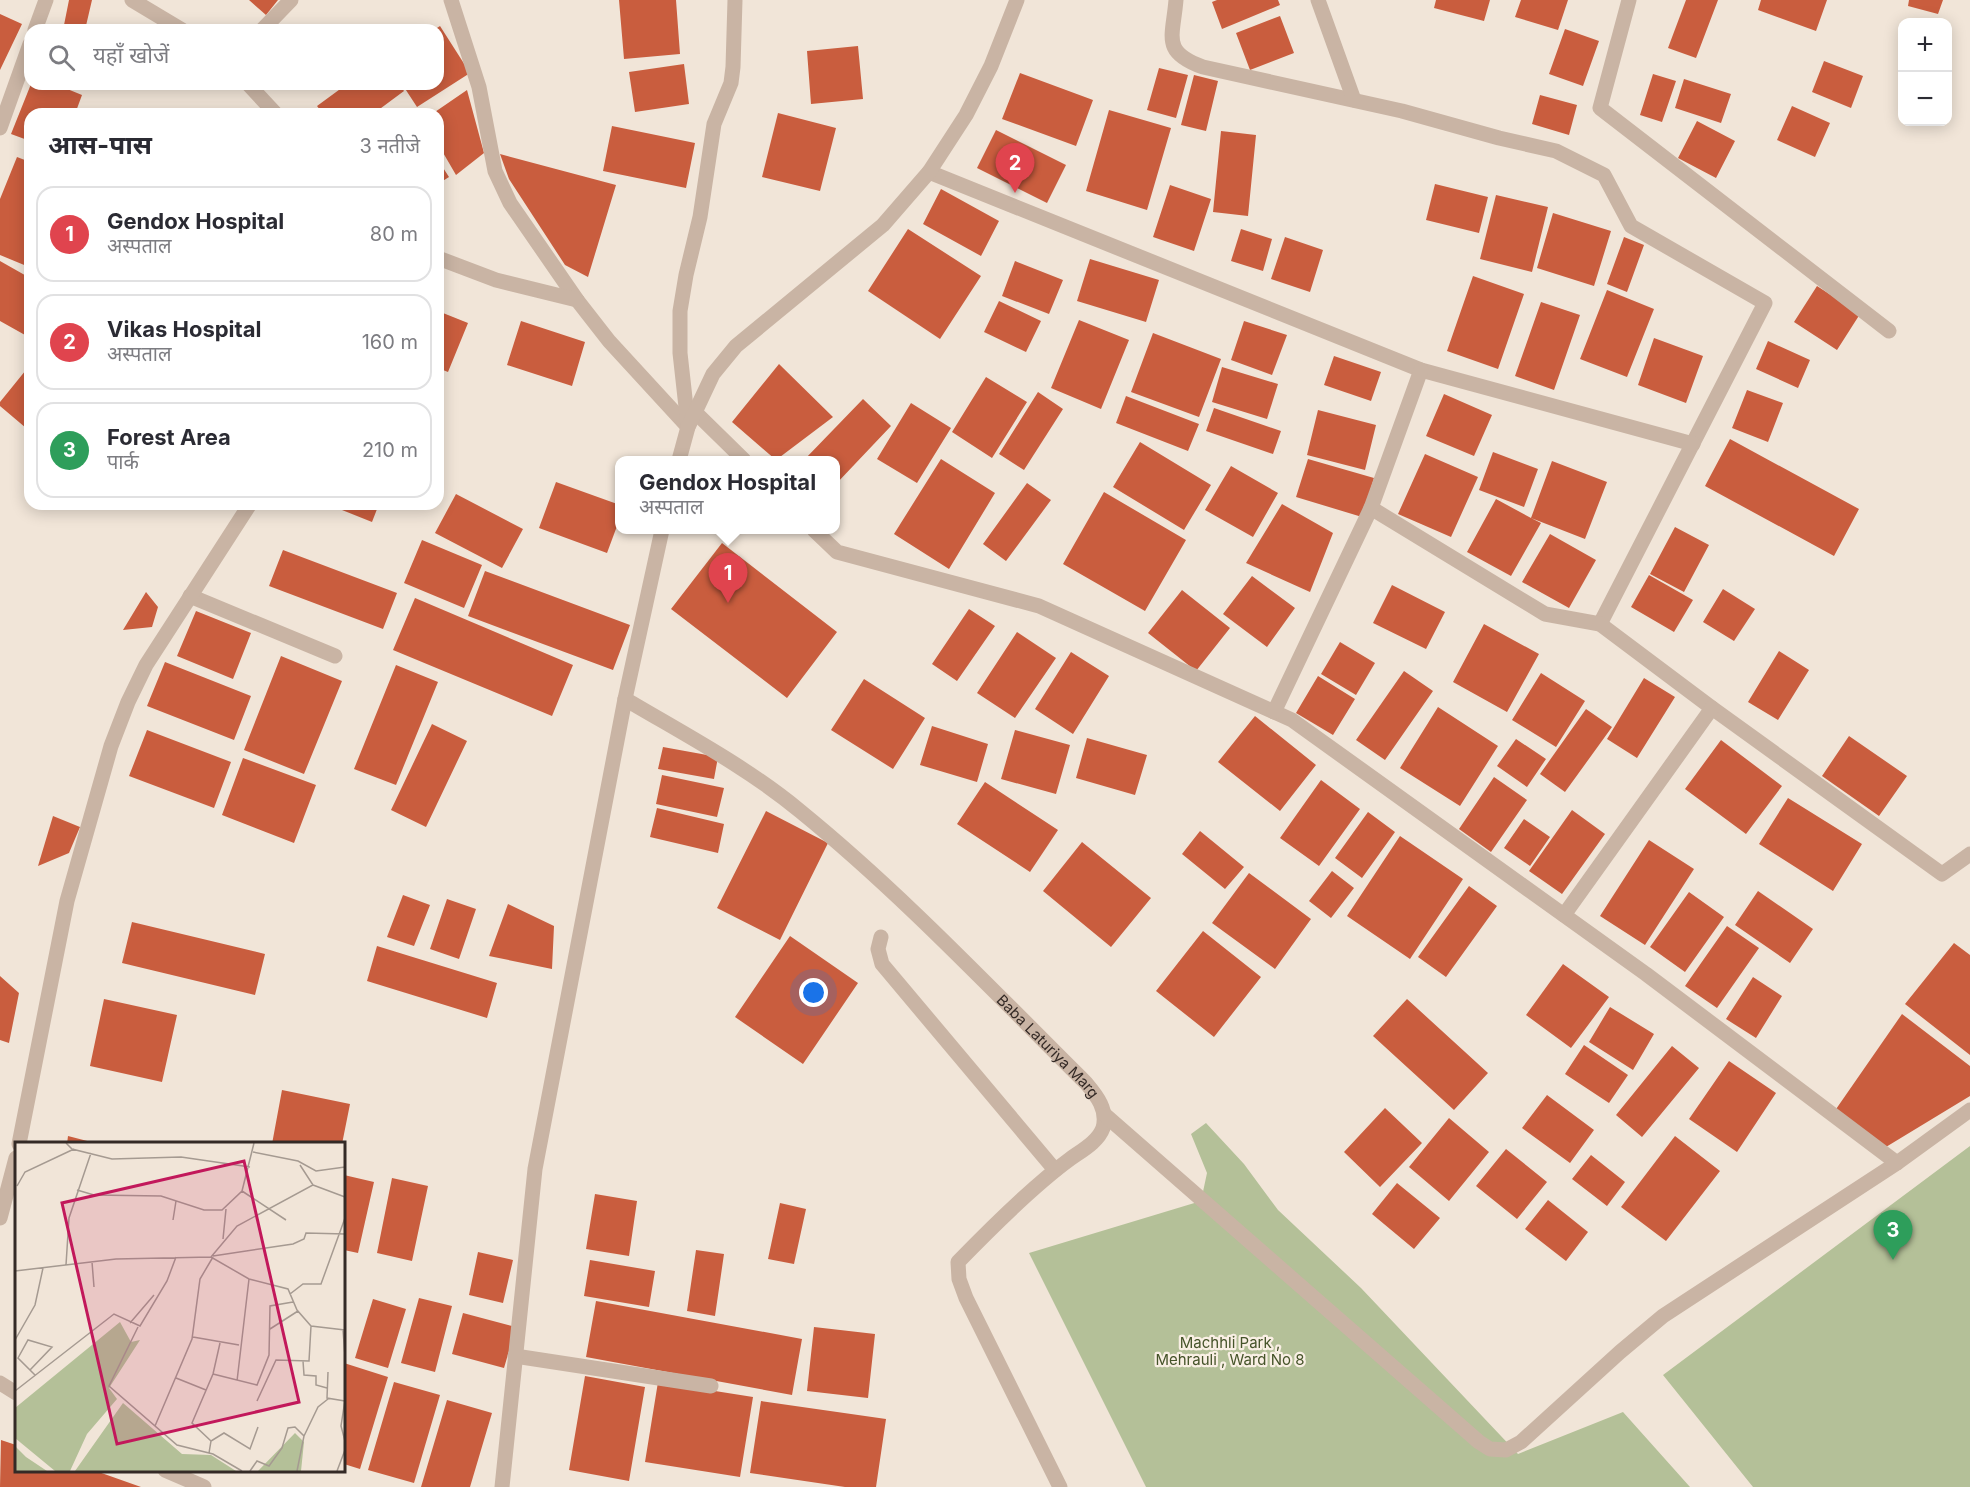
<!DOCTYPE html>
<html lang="hi">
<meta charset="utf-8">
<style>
body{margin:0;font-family:Inter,"Noto Sans Devanagari",sans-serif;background:#f7f7f7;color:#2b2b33}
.controls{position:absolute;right:18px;top:18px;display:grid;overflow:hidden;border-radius:12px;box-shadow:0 3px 15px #0003}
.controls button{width:54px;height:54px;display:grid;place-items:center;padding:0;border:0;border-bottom:2px solid #e1e1e2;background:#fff;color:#2b2b33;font:30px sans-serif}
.you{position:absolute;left:814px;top:993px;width:21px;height:21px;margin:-15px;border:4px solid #fff;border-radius:50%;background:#1a73e8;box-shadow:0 0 0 9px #1a73e833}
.badge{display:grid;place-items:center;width:39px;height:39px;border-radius:50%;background:#b45309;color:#fff;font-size:20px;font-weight:700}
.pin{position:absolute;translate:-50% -50px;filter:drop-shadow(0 2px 3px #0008)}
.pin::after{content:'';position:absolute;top:32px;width:21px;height:18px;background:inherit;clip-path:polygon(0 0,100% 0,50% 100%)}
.popup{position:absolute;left:615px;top:456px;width:225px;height:78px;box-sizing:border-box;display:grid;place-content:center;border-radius:12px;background:#fff;filter:drop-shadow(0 2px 4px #0005);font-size:20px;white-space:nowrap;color:#7c7c81}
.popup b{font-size:22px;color:#2b2b33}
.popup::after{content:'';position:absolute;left:50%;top:100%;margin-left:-12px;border:12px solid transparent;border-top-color:#fff}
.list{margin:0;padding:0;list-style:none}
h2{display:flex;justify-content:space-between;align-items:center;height:78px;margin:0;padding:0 24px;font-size:26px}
h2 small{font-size:20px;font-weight:400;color:#7c7c81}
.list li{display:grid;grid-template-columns:39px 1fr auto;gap:18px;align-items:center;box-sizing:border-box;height:96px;margin:0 12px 12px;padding:0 12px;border:2px solid #e1e1e2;border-radius:18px}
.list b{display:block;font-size:22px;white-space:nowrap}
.list p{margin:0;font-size:20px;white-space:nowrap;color:#7c7c81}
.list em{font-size:20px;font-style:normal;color:#7c7c81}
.icon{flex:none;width:33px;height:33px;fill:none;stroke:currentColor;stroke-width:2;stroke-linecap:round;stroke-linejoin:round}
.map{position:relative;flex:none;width:1970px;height:1487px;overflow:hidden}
.search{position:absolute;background:#fff;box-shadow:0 3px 15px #0003;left:24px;top:24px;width:420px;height:66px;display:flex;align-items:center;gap:15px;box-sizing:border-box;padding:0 21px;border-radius:18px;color:#7c7c81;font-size:22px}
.panel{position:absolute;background:#fff;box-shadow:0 3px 15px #0003;left:24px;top:108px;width:420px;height:402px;border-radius:18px}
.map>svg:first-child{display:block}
.green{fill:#b4c098}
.building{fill:#c95d3e}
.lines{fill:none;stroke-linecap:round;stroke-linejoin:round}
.street{stroke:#c9b4a4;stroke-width:15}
.labels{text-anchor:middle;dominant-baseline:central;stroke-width:4.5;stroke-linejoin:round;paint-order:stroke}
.street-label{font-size:15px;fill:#342a26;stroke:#f9efe4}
.park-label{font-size:15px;fill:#455329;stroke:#f9efe4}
.inset-road{fill:none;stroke:#a59a91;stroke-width:1.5}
.view{fill:#c2185b;fill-opacity:0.15;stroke:#c2185b;stroke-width:3}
.inset-edge{fill:none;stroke:#342a26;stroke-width:3}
</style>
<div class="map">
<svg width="1970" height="1487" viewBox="0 0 1970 1487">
<rect width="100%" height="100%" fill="#f1e5d8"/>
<path class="green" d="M1206,1123l38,41 34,46 83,78 157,166 105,-42 67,75h-544l-117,-234 172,-52 6,-28 -16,-39z
M1970,1146v341h-217l-90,-112z"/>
<path class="building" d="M69,0h23l-7,30h-22z
M249,0h29l-12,15z
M619,0h57l4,54 -56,5z
M1217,0h61l2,5 -58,24 -10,-27z
M1436,0h54l-6,21 -50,-13z
M1521,0h47l-10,30 -43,-13z
M1686,0h32l-22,58 -28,-10z
M1761,0h66l-11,31 -58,-21z
M1909,0h34l-5,14 -30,-8z
M0,14l22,10 -22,46z
M1280,16l14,37 -44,17 -14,-37z
M440,26l30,47 -53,34 -15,-23h36v-54h-4z
M1565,29l34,12 -16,45 -34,-12z
M858,46l5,53 -52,5 -4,-53z
M1824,61l39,15 -12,32 -39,-16z
M684,64l5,40 -54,8 -6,-40z
M1159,68l29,7 -12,43 -29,-8z
M1020,73l73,27 -17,46 -74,-27z
M1653,74l23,7 -14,41 -22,-7z
M1194,75l24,6 -12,50 -25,-6z
M1684,79l47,15 -10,29 -46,-15z
M31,84h24l27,11 -7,19h-45v27l-19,-7z
M347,84h52l5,7 -31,23h-50l-6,-8z
M467,90l17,63 -28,22 -18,-31v-30h-6z
M1540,95l37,10 -8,30 -37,-11z
M1792,106l38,17 -15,34 -38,-17z
M1109,110l62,18 -24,82 -61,-19z
M778,113l58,15 -16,63 -58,-14z
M1697,121l38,20 -19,37 -38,-20z
M612,126l83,17 -9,45 -83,-17z
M996,130l70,35 -19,38 -70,-35z
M1221,131l35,4 -8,81 -35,-4z
M500,154l116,31 -28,92 -23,-12 -56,-86z
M17,157l13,5 -1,105 -29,-12v-56z
M438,160l11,17 -11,7z
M1435,184l53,13 -9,36 -53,-13z
M1170,185l41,14 -17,52 -41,-14z
M941,189l58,32 -18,35 -58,-32z
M1496,195l52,12 -16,65 -52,-13z
M1553,213l58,18 -17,55 -57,-18z
M908,229l73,47 -41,63 -72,-48z
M1241,229l31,10 -9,32 -32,-10z
M1285,237l38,13 -13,42 -39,-13z
M1624,237l20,8 -17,47 -20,-8z
M1090,259l69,21 -13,42 -69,-21z
M0,261l30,17v48l-5,9 -25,-14z
M1015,261l48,19 -14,34 -47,-18z
M1473,276l51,18 -26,75 -51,-18z
M1817,286l43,28 -23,36 -43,-28z
M1607,290l47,19 -27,68 -47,-18z
M999,301l42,20 -15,31 -42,-20z
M1541,302l39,13 -26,75 -39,-14z
M438,311l30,12 -20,49 -10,-4z
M1079,320l50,20 -28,69 -50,-21z
M521,321l64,21 -13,44 -65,-21z
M1244,321l43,14 -15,40 -41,-15z
M1153,333l68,26 -22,58 -68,-25z
M1654,338l49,18 -17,47 -48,-18z
M1768,341l42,19 -12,28 -42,-19z
M1334,356l47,16 -10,29 -47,-16z
M779,364l54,53 -57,43 -44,-38z
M30,365v59l-4,4 -26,-22v-4z
M1222,367l56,17 -11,35 -55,-17z
M986,377l41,25 -35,56 -40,-26z
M1747,390l36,13 -15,39 -36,-14z
M1038,392l25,17 -39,61 -25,-16z
M1444,394l48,21 -18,41 -48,-20z
M1126,396l73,28 -11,27 -72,-28z
M863,399l28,27 -55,58v-24h-32z
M911,403l40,25 -34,55 -40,-24z
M1214,408l67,23 -8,23 -67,-23z
M1318,410l58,15 -11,45 -58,-15z
M1730,439l129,70 -25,47 -129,-70z
M1140,442l71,43 -27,45 -71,-43z
M1493,452l45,17 -14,38 -45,-17z
M1425,454l53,23 -27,60 -53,-23z
M941,459l54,34 -46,76 -55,-35z
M1308,459l66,19 -12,39 -66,-20z
M1552,461l55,21 -22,57 -54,-21 10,5 -30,53 -44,-24 29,-53 35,19z
M1231,466l47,27 -25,44 -48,-27z
M556,482l64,23v13l-13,35 -68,-25z
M1027,483l24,17 -45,61 -23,-17z
M1104,492l82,48 -41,71 -82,-47z
M456,494l67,35 -21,39 -67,-35z
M327,504h52l-7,18z
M1282,504l51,29 -23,59 -64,-29z
M1675,527l34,18 -25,47 -34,-18z
M1550,534l46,26 -27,48 -47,-26z
M422,540l60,25 -18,43 -60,-25z
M722,543l115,89 -50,66 -116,-89z
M283,550l114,43 -14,36 -114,-43z
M485,571l145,54 -17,45 -145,-54z
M1649,575l44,25 -19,32 -43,-25z
M1252,576l43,32 -28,39 -44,-33z
M1392,585l53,27 -19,37 -53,-26z
M1723,589l32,20 -21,32 -31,-19z
M1182,590l48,38 -34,43 -48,-38z
M146,592l12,15 -6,20 -29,3z
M415,598l158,67 -21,51 -159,-66z
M969,609l26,17 -38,55 -25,-17z
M196,611l55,22 -18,46 -56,-23z
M1484,624l55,30 -32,58 -54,-30z
M1017,632l39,26 -41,60 -38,-25z
M1340,642l35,21 -19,32 -35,-21z
M1779,651l30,19 -31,50 -30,-18z
M1071,652l38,24 -36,58 -38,-25z
M281,656l61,25 -38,93 -60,-24z
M165,662l86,34 -17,44 -87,-34z
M396,665l42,17 -42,103 -42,-16z
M1404,671l29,20 -48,69 -29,-20z
M1541,673l44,28 -29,46 -44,-27z
M1318,676l37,23 -22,36 -37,-22z
M1644,678l31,19 -38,61 -30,-19z
M864,679l61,39 -32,51 -62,-39z
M1438,707l60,39 -38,60 -60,-38z
M1586,709l26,18 -47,65 -25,-18z
M1255,716l61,49 -36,46 -62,-49z
M432,724l35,17 -41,86 -35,-17z
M932,726l56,18 -11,38 -57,-17z
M147,730l84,32 -17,46 -85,-32z
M1015,730l55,15 -14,49 -55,-15z
M1849,736l58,40 -28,40 -57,-40z
M1087,738l60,17 -12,40 -59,-17z
M1516,739l30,20 -19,28 -30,-21z
M1721,740l61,46 -36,48 -61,-45z
M663,747l55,10 -4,22 -56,-10z
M243,758l73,27 -22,58 -72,-28z
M662,775l62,13 -7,29 -61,-13z
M1494,777l33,23 -36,52 -32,-23z
M1321,780l39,29 -41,57 -39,-28z
M985,782l73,48 -28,42 -73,-48z
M1788,798l74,46 -29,47 -74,-47z
M657,808l67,16 -6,29 -68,-16z
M1572,810l33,24 -43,60 -33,-23z
M766,811l62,32 -48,97 -63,-32z
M1368,812l27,20 -33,46 -27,-20z
M53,816l27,11 -11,26 -31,13z
M1524,819l26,18 -20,29 -26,-18z
M1200,831l44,36 -19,22 -43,-35z
M1400,836l63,43 -53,80 -63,-43z
M1649,840l45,29 -49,76 -45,-29z
M1082,842l69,56 -40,49 -68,-56z
M1332,871l22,17 -23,30 -22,-17z
M1249,873l62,46 -36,50 -63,-46z
M1469,886l28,20 -51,71 -28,-20z
M1758,891l55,38 -23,34 -55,-38z
M1689,892l35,25 -39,55 -35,-25z
M403,895l27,10 -16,41 -27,-9z
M447,899l29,10 -17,50 -29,-10z
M508,904l46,22 -2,43 -63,-13z
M132,922l133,32 -10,41 -133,-32z
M1727,926l32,22 -42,60 -32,-22z
M1203,931l58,46 -47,60 -58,-46z
M790,936l68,47 -55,81 -68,-47z
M1954,943l16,12v100l-65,-51z
M377,946l120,37 -10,35 -120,-37z
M1563,964l46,33 -38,51 -45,-33z
M0,976l19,17 -10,50 -9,-3z
M1753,977l29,19 -26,42 -30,-19z
M104,999l73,16 -15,67 -72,-16z
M1407,999l81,74 -34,37 -81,-74z
M1610,1007l44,27 -21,36 -44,-28z
M1902,1014l68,52v30l-89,54 -47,-38z
M1584,1045l44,30 -19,28 -44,-29z
M1672,1046l27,22 -57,69 -26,-22z
M1729,1061l47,32 -39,59 -48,-33z
M282,1090l68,14 -8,40h-70z
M1547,1095l47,35 -24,33 -48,-35z
M1385,1108l37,35 -42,44 -36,-35z
M1449,1118l40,34 -40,49 -40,-34z
M68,1136l27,7 -1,1h-27z
M1675,1136l45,35 -54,70 -45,-34z
M1506,1149l41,33 -30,37 -41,-33z
M1591,1155l34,27 -18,24 -35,-27z
M344,1175l30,7 -16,71 -14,-3z
M392,1178l36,8 -16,75 -35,-8z
M1397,1183l43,35 -26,31 -42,-35z
M595,1194l42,7 -8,55 -43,-7z
M1548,1200l40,32 -22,29 -41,-32z
M780,1203l26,6 -12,55 -26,-5z
M696,1250l28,4 -9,62 -28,-5z
M478,1252l35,8 -10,43 -34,-8z
M590,1260l65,11 -6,36 -65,-11z
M419,1298l33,8 -17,66 -34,-9z
M373,1299l33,10 -18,59 -33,-10z
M596,1301l206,38 -10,56 -206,-38z
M463,1313l53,14 -12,41 -52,-14z
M814,1327l61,7 -7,64 -61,-7z
M344,1363l44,14 -28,92 -16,-5z
M585,1376l60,11 -16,94 -60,-11z
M394,1382l46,13 -26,88 -46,-13z
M658,1382l95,15 -13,80 -95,-15z
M447,1400l45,13 -22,74h-49z
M761,1401l125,18 -10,68h-31l-95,-14z
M1,1440l15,5v25h77l48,17h-141z"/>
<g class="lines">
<g class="street">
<path d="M132,0l50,30"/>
<path d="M451,0l28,87 16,84 15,32 67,97 32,41 79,86"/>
<path d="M1176,0c-3,37 -15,52 27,67l199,44 97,27 57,13 48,24 27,51 134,77 -165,321"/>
<path d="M1318,0l36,100"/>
<path d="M1629,0l-29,108 289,223"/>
<path d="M35,30l11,-30"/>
<path d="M262,30l29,-30"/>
<path d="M248,84l28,30"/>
<path d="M0,128l30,-84"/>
<path d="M929,172l492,198 272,74"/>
<path d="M438,258l58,22 81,20"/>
<path d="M695,412l49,48"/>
<path d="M688,425l-8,-72v-42l6,-36 14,-58 14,-93 17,-41 2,-16 2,-67"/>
<path d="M679,460l9,-33 25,-53 23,-28 147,-121 46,-53 37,-57 25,-49 26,-66"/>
<path d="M1371,508l174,106 55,10 112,84 230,166 28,-20"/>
<path d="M814,530l23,22 202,54 253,114 354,254 251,189"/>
<path d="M190,596l145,60"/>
<path id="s1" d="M625,699c59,35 122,68 175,112 102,83 193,180 286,272 11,13 22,27 17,45 -5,14 -22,23 -33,31 -37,27 -79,69 -112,103l1,17 7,19 94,189"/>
<path d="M1274,712l97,-204 50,-138"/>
<path d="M1564,915l148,-207"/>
<path d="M881,937l-3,12 4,15 173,206"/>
<path d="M1105,1115l374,327 11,7 16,1 15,-8 99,-90 43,-36 234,-153 73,-53"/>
<path d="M19,1144l48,-243 44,-155 17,-44 18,-37 104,-161"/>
<path d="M0,1218l16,-60"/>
<path d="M515,1356l196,30"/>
<path d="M0,1383l16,10"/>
<path d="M165,1470l39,17"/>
<path d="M502,1487l33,-318 90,-470 37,-169"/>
</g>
</g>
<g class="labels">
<g class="street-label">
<text stroke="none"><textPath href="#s1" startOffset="550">Baba Laturiya Marg</textPath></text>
</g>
<g class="park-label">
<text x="1230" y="1342">Machhli Park ,<tspan x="1230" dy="17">Mehrauli , Ward No 8</tspan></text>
</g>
</g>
<g transform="translate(15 1142)">
<rect width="330" height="330" fill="#f1e5d8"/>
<path d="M105,180l11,20 9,-2 -31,48 8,11 -30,35 -17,37h-15l-40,-33v-30zM108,261l59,51 29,1 25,16h-161zM280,291l9,9 -3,29h-48h5zM0,304l11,11 21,14h-32z" fill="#b4c098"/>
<path class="inset-road" d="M51,1l6,6 40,10 69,-2 69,10M238,10l45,9 18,10 29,-4M298,43l32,12M2,44l8,-14 49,-23M62,48l17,5 67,1 43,14h18l20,-19 12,-48M227,49l44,29M158,78l3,-19M208,97l3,-30M198,114l80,-12 11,-5 2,-6 39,1M196,115l26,-31 76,-41 -13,-20M77,120l2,25M51,123l3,-47 22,-65M0,129l101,-12 95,-2 38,22 39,10 9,21 14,16 34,4M275,152l13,-10h18l24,-66M115,181l24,-28M123,185l-29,59 68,59 36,9 29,17M255,187l28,-18M328,188l2,26M178,195l46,8M0,198l20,-35 8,-37M288,219l1,14 12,1v9l11,3M15,228l22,-23 -24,-7 -10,18 17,17M313,230l-1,26 18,3M198,232l44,11 12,-30 1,-49 23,-4M161,236l30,12M222,239l12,-102M0,249l99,-77 26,12 27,-45 9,-24M330,258l-4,26 4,15M242,259l19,-41 33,1 2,-35M140,284l37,-87 8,-60 13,-22M289,294l14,-29 10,-8M196,299l-19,-18 21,-49 7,-31M194,311l2,-12 13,-8 26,16 8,-22M235,329l7,-10 12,5 13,-18 6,-20 7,-1 9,9 -7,35M322,329l8,-21"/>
<path class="view" d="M229,19l55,241 -182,42 -55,-241z"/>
<rect width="330" height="330" class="inset-edge"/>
</g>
</svg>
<div class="controls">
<button>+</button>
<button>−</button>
</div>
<div class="you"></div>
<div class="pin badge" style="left:728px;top:603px;background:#e0444e">1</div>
<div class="popup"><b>Gendox Hospital</b>अस्पताल</div>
<div class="pin badge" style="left:1015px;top:193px;background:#e0444e">2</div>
<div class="pin badge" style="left:1893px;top:1260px;background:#2e9e5b">3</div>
<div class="search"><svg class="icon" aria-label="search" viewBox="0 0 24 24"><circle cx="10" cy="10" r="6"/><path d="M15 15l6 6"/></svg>यहाँ खोजें</div>
<section class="panel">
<h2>आस-पास<small>3 नतीजे</small></h2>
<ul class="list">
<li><span class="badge" style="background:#e0444e">1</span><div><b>Gendox Hospital</b><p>अस्पताल</p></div><em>80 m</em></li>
<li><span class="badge" style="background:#e0444e">2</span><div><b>Vikas Hospital</b><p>अस्पताल</p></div><em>160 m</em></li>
<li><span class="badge" style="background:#2e9e5b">3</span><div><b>Forest Area</b><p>पार्क</p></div><em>210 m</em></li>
</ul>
</section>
</div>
